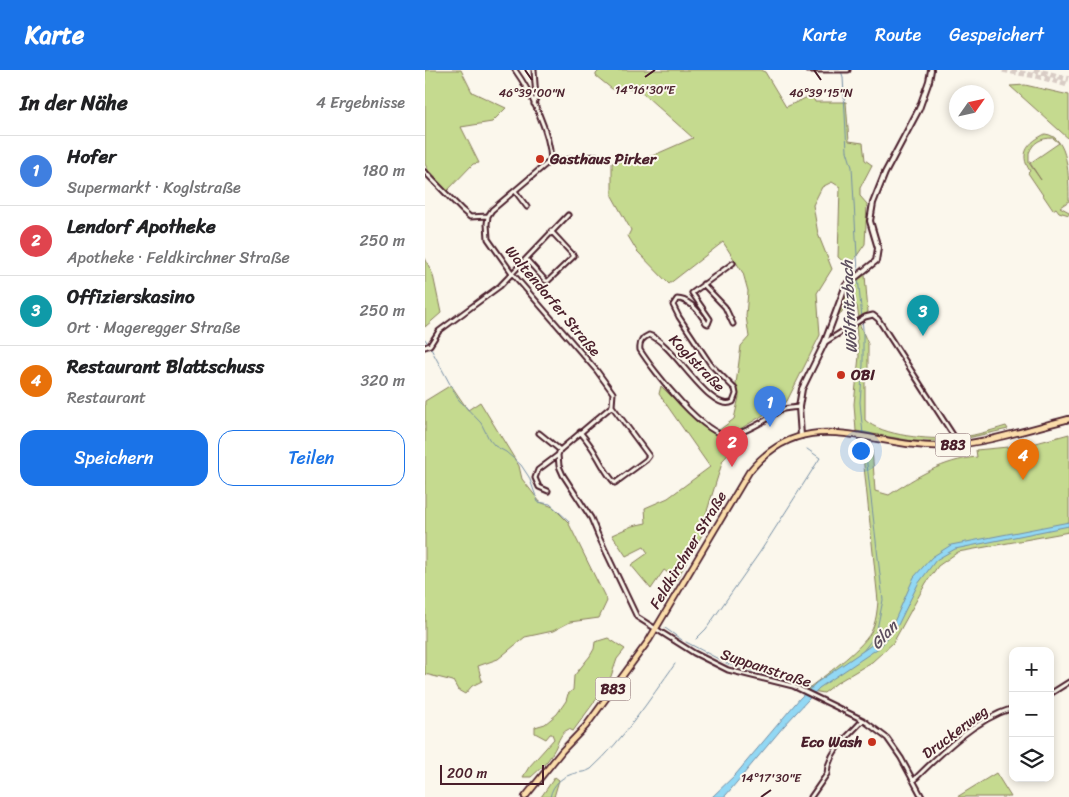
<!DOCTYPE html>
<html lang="de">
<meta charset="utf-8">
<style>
body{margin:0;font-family:Sriracha,sans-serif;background:#f2f2f2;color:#202124}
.controls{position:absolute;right:15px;bottom:15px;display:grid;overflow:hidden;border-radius:10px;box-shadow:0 2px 8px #0003}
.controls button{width:45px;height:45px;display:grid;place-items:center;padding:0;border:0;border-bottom:1px solid #e0e0e0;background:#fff;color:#202124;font:25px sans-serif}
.compass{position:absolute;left:524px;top:15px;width:45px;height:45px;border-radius:50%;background:#fff;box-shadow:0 2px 8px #0003;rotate:56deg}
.scale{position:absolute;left:15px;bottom:12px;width:104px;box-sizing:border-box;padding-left:5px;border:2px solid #4a1f2b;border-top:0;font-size:14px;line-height:18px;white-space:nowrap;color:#4a1f2b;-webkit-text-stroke:4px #fbf7ec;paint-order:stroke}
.you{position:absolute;left:435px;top:380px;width:18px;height:18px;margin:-12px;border:4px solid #fff;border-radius:50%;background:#1a73e8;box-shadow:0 0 0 8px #1a73e833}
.badge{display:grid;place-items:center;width:32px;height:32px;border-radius:50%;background:#1a73e8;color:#fff;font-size:16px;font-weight:700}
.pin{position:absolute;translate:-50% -41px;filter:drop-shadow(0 1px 2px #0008)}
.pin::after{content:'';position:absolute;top:26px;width:18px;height:15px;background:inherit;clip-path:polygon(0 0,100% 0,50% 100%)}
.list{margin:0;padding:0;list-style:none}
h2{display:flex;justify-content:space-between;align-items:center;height:65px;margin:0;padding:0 20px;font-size:21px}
h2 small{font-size:16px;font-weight:400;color:#757577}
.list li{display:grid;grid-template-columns:32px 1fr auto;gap:15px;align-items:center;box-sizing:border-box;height:70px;padding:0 20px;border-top:1px solid #e0e0e0}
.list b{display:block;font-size:19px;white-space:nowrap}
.list p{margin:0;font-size:16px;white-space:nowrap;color:#757577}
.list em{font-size:16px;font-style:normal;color:#757577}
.actions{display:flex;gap:10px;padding:15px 20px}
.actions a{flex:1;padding:11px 0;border:1px solid #1a73e8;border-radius:15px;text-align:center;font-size:18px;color:#1a73e8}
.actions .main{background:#1a73e8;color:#fff}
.icon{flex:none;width:28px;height:28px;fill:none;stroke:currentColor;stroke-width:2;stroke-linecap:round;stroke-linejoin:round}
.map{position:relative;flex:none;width:644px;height:727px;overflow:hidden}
header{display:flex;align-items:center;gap:30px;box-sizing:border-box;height:70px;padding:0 25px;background:#1a73e8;color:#fff}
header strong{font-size:24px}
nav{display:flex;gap:28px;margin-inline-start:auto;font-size:18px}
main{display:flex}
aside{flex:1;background:#fff}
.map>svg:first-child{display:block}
.green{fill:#c5da8f;stroke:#887c5d;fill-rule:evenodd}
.water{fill:#92d8f4;stroke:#758ea4}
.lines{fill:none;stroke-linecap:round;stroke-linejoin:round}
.stream{stroke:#758ea4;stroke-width:1}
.motorway-tunnel{stroke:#d8ccc5;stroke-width:5.5;stroke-dasharray:5.5 3;stroke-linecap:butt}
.minor-casing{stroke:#4a1f2b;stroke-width:7}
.tertiary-casing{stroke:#4a1f2b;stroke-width:8}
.primary-casing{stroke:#4a1f2b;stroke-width:8}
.minor{stroke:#fbf7ec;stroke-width:3}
.tertiary{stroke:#fbf7ec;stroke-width:4}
.primary{stroke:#fbddab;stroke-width:4.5}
.ticks{fill:none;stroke:#4a1f2b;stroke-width:2}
.poi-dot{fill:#c8321e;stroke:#fbf7ec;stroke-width:2}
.labels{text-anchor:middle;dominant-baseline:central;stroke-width:4;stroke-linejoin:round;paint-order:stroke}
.shield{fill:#fbf7ec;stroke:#7f6065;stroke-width:1}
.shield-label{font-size:14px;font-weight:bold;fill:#4a1f2b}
.poi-label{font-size:15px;font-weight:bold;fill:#4a1f2b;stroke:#fbf7ec;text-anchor:start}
.street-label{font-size:15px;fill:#4a1f2b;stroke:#fbf7ec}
.water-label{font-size:16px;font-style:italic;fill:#5c4d5d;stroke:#fbf7ec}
.ticks-label{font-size:12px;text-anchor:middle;fill:#4a1f2b;stroke:#fbf7ec;stroke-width:4;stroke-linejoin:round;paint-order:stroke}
</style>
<header>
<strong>Karte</strong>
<nav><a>Karte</a><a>Route</a><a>Gespeichert</a></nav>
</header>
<main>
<aside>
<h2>In der Nähe<small>4 Ergebnisse</small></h2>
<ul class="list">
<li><span class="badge" style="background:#3f7fe0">1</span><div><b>Hofer</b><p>Supermarkt · Koglstraße</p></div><em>180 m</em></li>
<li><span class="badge" style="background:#e0444e">2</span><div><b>Lendorf Apotheke</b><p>Apotheke · Feldkirchner Straße</p></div><em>250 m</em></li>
<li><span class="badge" style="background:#0f9aa8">3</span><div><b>Offizierskasino</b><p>Ort · Mageregger Straße</p></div><em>250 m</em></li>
<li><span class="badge" style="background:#e8710a">4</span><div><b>Restaurant Blattschuss</b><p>Restaurant</p></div><em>320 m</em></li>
</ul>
<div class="actions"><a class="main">Speichern</a><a>Teilen</a></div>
</aside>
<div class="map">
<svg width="644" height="727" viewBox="0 0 644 727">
<rect width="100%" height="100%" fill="#fbf7ec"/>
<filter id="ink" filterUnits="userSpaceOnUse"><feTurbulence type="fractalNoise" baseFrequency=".02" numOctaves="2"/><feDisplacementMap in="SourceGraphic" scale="10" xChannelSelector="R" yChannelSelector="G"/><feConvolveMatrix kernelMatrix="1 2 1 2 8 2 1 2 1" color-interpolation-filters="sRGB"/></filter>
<g filter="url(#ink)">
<path class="green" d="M0,0h36l11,22 34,16 -14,14 -31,5 18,36 -6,1 -26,27 -19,-21 -3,-6z
M175,0h160l5,2 21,35 26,-12 3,7h31l3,39 14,2 2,17 7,5 -12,23v8l7,8 -2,40 -16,23 -11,-10 2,-70 -8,-5 -10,5 -9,18 5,29 14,35 -15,24 3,42 -33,66 -47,28 -3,16 -14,15 -21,67 1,6 -26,46 -13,-9 -13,19 -20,-24 17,-12 -4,-6 -18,9 -14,-21 20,-9 14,-3 -1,-15 23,-10 42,-31 -51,-73 2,-8 35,35 18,13 20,-15 5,-22 -3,-13 5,-38 8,-9 -3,-21 2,-25 -5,-18 -20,-31 -54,42 -32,-33 -9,-15 3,-6 -19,-34v-33l40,-7 41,-18 -55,-49h-26l-16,-13v-2z
M600,15l44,10v44l-59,-53z
M620,64c24,2 24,44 24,67l-9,6 9,5v3l-10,-3 -3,-4 -3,2 -25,-37 2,-2c-12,-18 -1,-29 15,-37zM628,68l6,5 -29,20 11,17 -12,-17v-10c4,-11 12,-15 24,-15z
M0,188l8,17 8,38 -16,14z
M440,205l3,37 -9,6 -2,-12 -4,-2 -8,3 -8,12 12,-33z
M434,253l9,21v27l-3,12v37c17,16 65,20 88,18 18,-1 36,-7 53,-12l2,3 -54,12h-41l-57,-10 -2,-27 5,-48 -3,-30z
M26,315l17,25 12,-8 39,64 3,13 18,23 13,5 15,15 39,79 -8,17 -29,4 -17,9 -28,6 -27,22 -20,7 4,15 -10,5 -7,8 -7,-4 -5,-9 -28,-7v-273z
M644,364v98l-111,20 -20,14 -12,17 -33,60 -21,19 -34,20 -14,11 -18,-3c18,-14 54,-39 65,-58 5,-10 6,-20 7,-31l-16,-154 -6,-10 12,3 4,7 3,44 14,4c27,-18 54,-35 88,-38l-1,-7 53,-5z
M183,568l17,11 -8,10 -8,23 -36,49 -4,-2c-10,4 -11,16 -16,23 -5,10 -14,18 -22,25h-8l6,-10 25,-28 -2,-5h-2l-4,5 -11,-6v-6l10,-3 12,-10 9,-13 2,-7 5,-4 1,-14 16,-20 4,-7 1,-7z
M571,703l15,24h-54z
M130,707l4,3 -5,17h-13z"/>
<path class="water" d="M644,452v4l-114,23 -19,11 -18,24 -20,41 -18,22 -61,41 -35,38 -58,69 -3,2h-11l24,-23 64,-76 16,-15 60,-41 18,-20 20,-45 18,-20 19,-12z"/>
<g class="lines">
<path class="stream" d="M416,1l2,6 4,74 5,16 6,106
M433,207l5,52v36l-3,37 3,33
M0,269l3,5
M5,277l28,52 23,24 8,16 6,7 11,6 15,13 8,12 9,25 12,2 19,17
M240,558l17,12
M271,569l10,-10 54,-77 60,-94 -13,-9
M261,572l42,22 84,24
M438,581l8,-10 6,-12 6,-29 -19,-161
M125,727c3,-14 13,-21 26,-24 6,-1 10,-1 15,-4 33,-30 58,-69 84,-105"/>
<path class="motorway-tunnel" d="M578,0l34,6 32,9
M609,0l35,9"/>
<defs>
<path id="minor" d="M90,0c16,22 35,63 36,90l-59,50 -4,6 -1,8 1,15 24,34 85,98 16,22 -1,13 -52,44 -2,5 1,11 4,9 28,43 7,17 39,82 57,36 34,17 65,16 70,34 24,18 14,20 21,39
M383,0h40
M109,34l2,-6 -2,-28
M126,90l5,1 40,-5
M0,102l37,38 8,7 18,-1
M90,121l12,16
M101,189l20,22h2l26,-25 -23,-25
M308,193l-41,30 18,26 -2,5 -2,-1c-6,-10 -16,-24 -29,-24l-4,6 6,12 32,48 24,24 1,5 -3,8c-23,13 -60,-60 -84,-67 -7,3 -10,7 -9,15 12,19 68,93 93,85 8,-2 24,-10 31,-14 6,-3 11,-8 16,-11 6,-2 13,-2 19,-3
M278,214l22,23 8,17
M399,273l41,-26 8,-2 5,4 77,119
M0,277l5,-2 9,-14 61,-45 68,-71
M155,362c6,7 12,15 17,24 6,10 10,19 18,27l31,-23 3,-4 -37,-50
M114,363l21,17
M123,421l-9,-4 -4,-9 3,-8 20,-15
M625,624l19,-12
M489,710c28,-28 60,-60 99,-72
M386,727l16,-23 1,-8 4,-10 6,-10 25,-26"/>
<path id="tertiary" d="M376,366l-2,-29 3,-18 22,-45 22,-59 30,-24 2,-13 -8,-27 3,-18 12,-30 34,-64 10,-28 2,-11"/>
<path id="primary" d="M100,727l37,-46 24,-25 63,-86 100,-168c58,-72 124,-22 197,-26 41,-3 83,-17 123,-27"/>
</defs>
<use href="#minor" class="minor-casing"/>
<use href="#tertiary" class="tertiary-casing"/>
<use href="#primary" class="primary-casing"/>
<use href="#minor" class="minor"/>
<use href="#tertiary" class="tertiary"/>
<use href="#primary" class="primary"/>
</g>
</g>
<path class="ticks" d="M100,0l7,10M389,0l7,10M220,7l10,-7M336,727l10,-7"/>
<g class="poi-dot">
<circle cx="115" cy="89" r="5"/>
<circle cx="416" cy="305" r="5"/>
<circle cx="447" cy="672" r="5"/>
</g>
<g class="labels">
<g class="shield">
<rect x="510.5" y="363.5" width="35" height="23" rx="4"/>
<rect x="170.5" y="607.5" width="35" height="23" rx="4"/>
</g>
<g class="shield-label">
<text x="528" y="375">B83</text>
<text x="188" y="619">B83</text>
</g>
<g class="poi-label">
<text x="125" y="89">Gasthaus Pirker</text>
<text x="426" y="305">OBI</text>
<text x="437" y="672" text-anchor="end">Eco Wash</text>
</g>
<g class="street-label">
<text transform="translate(128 231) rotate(50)">Waltendorfer Straße</text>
<text transform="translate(272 293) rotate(46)">Koglstraße</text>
<text transform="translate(263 480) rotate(-59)">Feldkirchner Straße</text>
<text transform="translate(341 598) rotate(18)">Suppanstraße</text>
<text transform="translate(530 662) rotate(-37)">Druckerweg</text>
</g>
<g class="water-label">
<text transform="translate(424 237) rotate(-93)">Wölfnitzbach</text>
<text transform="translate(459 565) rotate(-48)">Glan</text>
</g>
</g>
<g class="ticks-label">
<text x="220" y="24">14°16'30"E</text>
<text x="107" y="27">46°39'00"N</text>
<text x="396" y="27">46°39'15"N</text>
<text x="346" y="712">14°17'30"E</text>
</g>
</svg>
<div class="controls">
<button>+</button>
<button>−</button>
<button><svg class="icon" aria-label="layers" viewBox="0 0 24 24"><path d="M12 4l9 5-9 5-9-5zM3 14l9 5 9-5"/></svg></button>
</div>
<svg class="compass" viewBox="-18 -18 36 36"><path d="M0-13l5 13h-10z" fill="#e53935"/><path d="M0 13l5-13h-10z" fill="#757577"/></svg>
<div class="scale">200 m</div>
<div class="you"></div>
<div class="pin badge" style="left:345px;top:357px;background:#3f7fe0">1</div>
<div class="pin badge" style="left:307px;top:397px;background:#e0444e">2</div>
<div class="pin badge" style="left:498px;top:266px;background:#0f9aa8">3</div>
<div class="pin badge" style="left:598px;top:410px;background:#e8710a">4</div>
</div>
</main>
